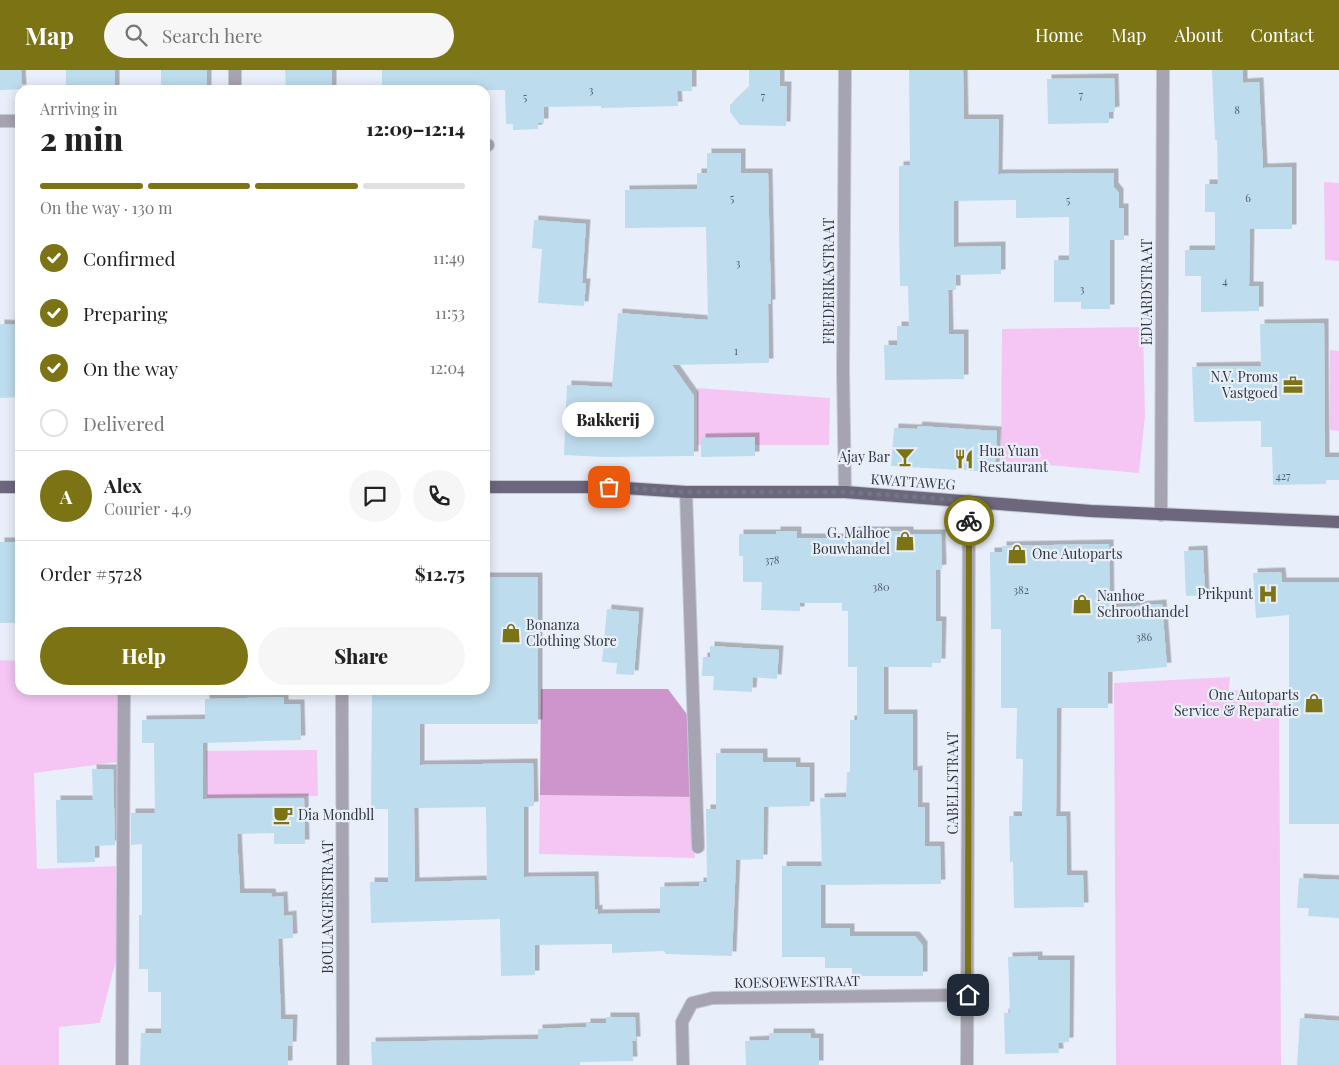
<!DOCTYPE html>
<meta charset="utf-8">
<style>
body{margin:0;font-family:"Playfair Display",serif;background:#f6f6f6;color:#222;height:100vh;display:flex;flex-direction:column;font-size:19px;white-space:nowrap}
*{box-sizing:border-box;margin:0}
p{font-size:16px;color:#767676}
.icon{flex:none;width:28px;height:28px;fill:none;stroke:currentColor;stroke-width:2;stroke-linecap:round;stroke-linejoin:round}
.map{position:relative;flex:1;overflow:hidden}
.side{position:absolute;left:15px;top:15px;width:475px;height:610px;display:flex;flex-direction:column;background:#fff;border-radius:15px;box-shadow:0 2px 12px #0003}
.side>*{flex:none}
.pin{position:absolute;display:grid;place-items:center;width:42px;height:42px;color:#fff;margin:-21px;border-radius:10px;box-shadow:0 2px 8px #0006}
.courier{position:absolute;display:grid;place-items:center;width:50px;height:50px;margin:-25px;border:4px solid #7c7315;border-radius:50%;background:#fff;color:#222;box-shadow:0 1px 6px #0007}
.bubble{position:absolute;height:35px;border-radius:18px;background:#fff;box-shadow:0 2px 12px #0003;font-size:16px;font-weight:800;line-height:35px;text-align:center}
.summary em{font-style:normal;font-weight:800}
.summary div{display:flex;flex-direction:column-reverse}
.summary{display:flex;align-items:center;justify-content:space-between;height:85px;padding:0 25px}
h1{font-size:32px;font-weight:800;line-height:38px}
.bar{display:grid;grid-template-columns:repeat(4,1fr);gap:8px 5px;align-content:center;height:60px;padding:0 25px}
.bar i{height:6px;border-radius:4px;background:#e0e0e0}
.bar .on{background:#7c7315}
.bar p{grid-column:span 4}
.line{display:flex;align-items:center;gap:12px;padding:0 25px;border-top:1px solid #e0e0e0}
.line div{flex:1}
.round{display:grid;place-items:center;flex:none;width:52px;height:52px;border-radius:26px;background:#f6f6f6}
ol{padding:0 25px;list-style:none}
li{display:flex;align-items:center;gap:15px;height:55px}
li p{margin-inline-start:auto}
li .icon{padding:5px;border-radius:50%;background:#7c7315;color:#fff;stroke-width:4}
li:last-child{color:#767676}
li i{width:28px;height:28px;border:2px solid #e0e0e0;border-radius:50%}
.cta{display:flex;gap:10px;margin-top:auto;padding:10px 25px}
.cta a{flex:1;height:58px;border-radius:30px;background:#7c7315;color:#fff;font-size:20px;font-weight:800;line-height:58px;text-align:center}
.cta a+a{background:#f6f6f6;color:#222}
header{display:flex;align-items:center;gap:30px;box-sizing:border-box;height:70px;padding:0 25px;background:#7c7315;color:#fff}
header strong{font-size:24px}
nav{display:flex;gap:28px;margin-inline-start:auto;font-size:18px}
.search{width:350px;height:45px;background:#f6f6f6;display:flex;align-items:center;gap:12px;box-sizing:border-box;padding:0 18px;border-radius:28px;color:#767676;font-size:19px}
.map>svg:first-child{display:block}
</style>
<header>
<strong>Map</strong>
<div class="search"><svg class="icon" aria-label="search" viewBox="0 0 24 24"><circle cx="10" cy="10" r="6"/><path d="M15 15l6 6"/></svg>Search here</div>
<nav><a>Home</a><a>Map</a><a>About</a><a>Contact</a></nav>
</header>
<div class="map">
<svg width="1339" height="995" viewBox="0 0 1339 995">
<defs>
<filter id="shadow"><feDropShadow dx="4.5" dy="-4.5" stdDeviation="0" flood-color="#0004"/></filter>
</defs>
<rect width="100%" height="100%" fill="#e9effa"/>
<path fill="#f5c6f4" d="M1324 112 1339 113V191L1325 190Z
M1143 257 1145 346 1139 403 1001 391 1002 259Z
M1330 280 1339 281V361L1330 360Z
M697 318 830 328 829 375H697Z
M0 590 20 591V620H118V692L34 703 37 799 117 796 116 890 100 953 59 957V995H0Z
M1230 607 1229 620 1279 622 1281 995H1116L1114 613Z
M317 680 318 726 207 728 206 681Z
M540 725 693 727 695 788 539 784Z"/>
<path fill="#ce95cc" d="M541 619H668L689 647 693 727 540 725Z"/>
<path fill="#bddced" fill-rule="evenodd" filter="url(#shadow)" d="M0 0H21L22 19 0 20Z
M66 0H115V20H66Z
M161 0H207V20H161Z
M285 0H332V20H286Z
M382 0H692V21H677L678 36 601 38V36L544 37V53H538V59L513 60V54H506L505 20H382Z
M749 0H780V16H787L786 56 740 55 730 42V35L749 17Z
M909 0H963L964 49H999L998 104 1114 103V117L1119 123V138H1124V170H1110V239H1081V232H1054V190H1069V147L1016 148V130L954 131V177L1001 176V204L956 205V220H948L949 264H964V309L885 310 884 275H897V256H909L908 216H900L899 155V96L910 95Z
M1212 0H1243V13L1259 12 1263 98 1292 97V159H1250L1249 216H1259V241L1201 242V206H1185V180H1215V142H1205V114H1218L1217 70H1215Z
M1114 8 1115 41 1109 42V53L1048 54 1047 9Z
M707 83H741V103H768L771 234H768L769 293 672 295 694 326V386L605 387 564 385 567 315 612 317 618 243 708 250 706 157 625 158V120L697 119V103H707Z
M534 150 586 154 582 213H586L584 236 538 233 542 179 532 178Z
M1324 253 1325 387H1339V410H1326V414L1273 415 1272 377H1261V351L1194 352 1192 297 1261 296 1260 254Z
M0 254 20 255V327L0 328Z
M918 356 997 361 995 402 891 396 894 358 917 359Z
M755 367V386L701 387V368Z
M776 461H797V468H846V461H909V464H941L942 499 936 500V551H942L941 593H932V597H884V644H913V701L918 700V737H925V776H940L941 814 821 815V858H850V866H915L923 876V906H852V898H825V887H782V796H822L820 728 846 727 847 702H850V650H857V597H848V541H842V533H800V541L761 540 762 512H743V486H739V464H776Z
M0 472H20V553H0Z
M1109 474 1110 538 1162 534 1167 597 1108 602V638H1057L1056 746H1066L1067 805H1083L1084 837 1014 838 1013 792H1010L1009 746H1022L1023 689H1016L1017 638H1001V559H991L990 482H1002V476Z
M1203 480 1205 525 1186 526 1184 481Z
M1281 502 1282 512H1339V754H1289V545L1256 548 1253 503Z
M485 507H538V654H420V695L533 693 534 736 524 737V807L594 806 595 840 598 839V844L660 843V817L699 816V812H707L706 739H716V683H763V692H796V697H810V736L764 737 763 789 736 790 732 886 666 884 664 881 612 883V874L535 875V905L501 906 500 849 371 853 370 812H388V739H371L372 620H485ZM486 737 487 810 415 812 414 738Z
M607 539 639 542 634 605 616 604 617 593 602 592Z
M710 576 779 580 777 609 753 607 752 622 713 620 714 606H702L703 587H710Z
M284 627V634H300L301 670 203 673V729L304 728 305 774H274V763L237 764 240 823H271L272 827 283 826 284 846 292 845 293 868 278 869 281 949H293L292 976H288V995H140L141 963H161V922H148V899H139V845H142V774L131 775V743H155L154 673H142V650L205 649V629Z
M92 699H113L115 775 95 776V792L57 793 56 730H93Z
M1299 808 1339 810V848L1308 846 1309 838H1297Z
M1038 886V890H1070L1069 972 1058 973 1059 983 1005 984 1004 943H1010L1008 887Z
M606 947H635L636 971H632L633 991 580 992V995H372L371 972 538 969V959L586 957V953H606Z
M1300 948 1339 951V995H1297Z
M769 963H810L811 968H819V995H746L745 971 769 970Z"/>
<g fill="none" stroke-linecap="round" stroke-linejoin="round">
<defs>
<path id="service" d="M235 0V20
M0 51H20
M485 75H488"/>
<path id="minor" d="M686 422 698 777
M845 422 843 301 845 0
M1161 445 1163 0
M342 620 343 995
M122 995 124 620
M683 995 682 952 692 933 713 928 968 925
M967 995 969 431"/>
<path id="primary" d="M0 417H20
M485 417H609L686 422H845L1091 441 1339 452"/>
</defs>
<use href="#service" stroke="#c4cad5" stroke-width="14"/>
<use href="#minor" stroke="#c4cad5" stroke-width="14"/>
<use href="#primary" stroke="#c4cad5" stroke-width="14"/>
<use href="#service" stroke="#a7a4b1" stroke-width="12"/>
<use href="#minor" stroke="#a7a4b1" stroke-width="12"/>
<use href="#primary" stroke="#6c677d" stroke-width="12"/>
</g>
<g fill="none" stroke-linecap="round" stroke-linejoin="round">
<path stroke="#717782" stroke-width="5" stroke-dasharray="0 9" d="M609 417 686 422H845L969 431V451"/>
<path stroke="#7c7315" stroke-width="6" d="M968 925 969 451"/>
</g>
<defs>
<symbol id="office-bare" viewBox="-9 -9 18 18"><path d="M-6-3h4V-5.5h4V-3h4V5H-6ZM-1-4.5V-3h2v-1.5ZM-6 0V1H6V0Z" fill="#7c7315" stroke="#e9effa" stroke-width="2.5" paint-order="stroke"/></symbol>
<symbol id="bar-bare" viewBox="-9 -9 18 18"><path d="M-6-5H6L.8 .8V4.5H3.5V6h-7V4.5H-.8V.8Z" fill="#7c7315" stroke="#e9effa" stroke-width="2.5" paint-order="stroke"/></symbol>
<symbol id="restaurant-bare" viewBox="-9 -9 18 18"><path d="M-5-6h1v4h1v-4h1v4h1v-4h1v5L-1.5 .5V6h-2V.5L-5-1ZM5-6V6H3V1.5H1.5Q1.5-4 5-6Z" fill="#7c7315" stroke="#e9effa" stroke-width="2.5" paint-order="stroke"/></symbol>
<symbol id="shop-bare" viewBox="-9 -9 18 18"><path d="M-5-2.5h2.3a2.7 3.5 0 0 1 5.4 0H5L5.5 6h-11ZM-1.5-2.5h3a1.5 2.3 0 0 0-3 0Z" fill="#7c7315" stroke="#e9effa" stroke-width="2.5" paint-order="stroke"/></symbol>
<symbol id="hospital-bare" viewBox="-9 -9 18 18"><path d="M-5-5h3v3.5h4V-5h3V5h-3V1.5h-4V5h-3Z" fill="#7c7315" stroke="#e9effa" stroke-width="2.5" paint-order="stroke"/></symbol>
<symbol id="cafe-bare" viewBox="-9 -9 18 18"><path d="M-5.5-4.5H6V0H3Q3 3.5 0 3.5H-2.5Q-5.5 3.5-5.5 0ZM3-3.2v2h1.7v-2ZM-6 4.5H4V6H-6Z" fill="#7c7315" stroke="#e9effa" stroke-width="2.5" paint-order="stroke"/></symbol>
</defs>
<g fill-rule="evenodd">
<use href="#office-bare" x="1279" y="301" width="28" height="28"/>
<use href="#bar-bare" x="891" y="373" width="28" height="28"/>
<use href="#restaurant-bare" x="950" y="375" width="28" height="28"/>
<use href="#shop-bare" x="891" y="457" width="28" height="28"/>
<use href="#shop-bare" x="1003" y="470" width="28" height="28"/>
<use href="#hospital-bare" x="1254" y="510" width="28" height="28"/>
<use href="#shop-bare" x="1068" y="520" width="28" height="28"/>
<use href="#shop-bare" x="497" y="549" width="28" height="28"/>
<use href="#shop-bare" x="1300" y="619" width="28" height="28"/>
<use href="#cafe-bare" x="269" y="731" width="28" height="28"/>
</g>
<g text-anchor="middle" stroke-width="4.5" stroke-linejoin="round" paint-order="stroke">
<g font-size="11" fill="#54606c">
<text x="591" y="24">3</text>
<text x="1081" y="29">7</text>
<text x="763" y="30">7</text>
<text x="525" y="31">5</text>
<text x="1237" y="44">8</text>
<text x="732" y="132">5</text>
<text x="1248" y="132">6</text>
<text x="1068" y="134">5</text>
<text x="738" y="197">3</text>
<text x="1225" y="215">4</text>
<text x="1082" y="223">3</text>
<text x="736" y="285">1</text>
<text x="1283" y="410">427</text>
<text x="772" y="494">378</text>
<text x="881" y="521">380</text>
<text x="1021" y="524">382</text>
<text x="1144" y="571">386</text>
</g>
<g font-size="14" fill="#313741" stroke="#e9effa">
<text transform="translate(829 211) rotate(-90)" y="5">FREDERIKASTRAAT</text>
<text transform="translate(1147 222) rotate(-90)" y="5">EDUARDSTRAAT</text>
<text transform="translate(913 412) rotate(4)" y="5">KWATTAWEG</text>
<text transform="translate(953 713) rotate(-90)" y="5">CABELLSTRAAT</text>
<text transform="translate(328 837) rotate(-90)" y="5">BOULANGERSTRAAT</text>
<text transform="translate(797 912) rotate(-1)" y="5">KOESOEWESTRAAT</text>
</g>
<g font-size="14" fill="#313741" stroke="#e9effa" text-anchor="end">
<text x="1278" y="312">N.V. Proms<tspan x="1278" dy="16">Vastgoed</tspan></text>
<text x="979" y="386" text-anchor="start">Hua Yuan<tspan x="979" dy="16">Restaurant</tspan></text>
<text x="890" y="392">Ajay Bar</text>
<text x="890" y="468">G. Malhoe<tspan x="890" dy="16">Bouwhandel</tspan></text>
<text x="1032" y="489" text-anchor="start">One Autoparts</text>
<text x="1253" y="529">Prikpunt</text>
<text x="1097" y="531" text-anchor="start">Nanhoe<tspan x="1097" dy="16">Schroothandel</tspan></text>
<text x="526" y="560" text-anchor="start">Bonanza<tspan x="526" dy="16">Clothing Store</tspan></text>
<text x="1299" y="630">One Autoparts<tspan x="1299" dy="16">Service &amp; Reparatie</tspan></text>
<text x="298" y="750" text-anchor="start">Dia Mondbll</text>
</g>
</g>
</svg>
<div class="pin" style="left:609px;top:417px;background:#ea580c"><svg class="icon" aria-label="bag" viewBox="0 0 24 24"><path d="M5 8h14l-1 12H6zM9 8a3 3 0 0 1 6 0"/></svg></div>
<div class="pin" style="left:968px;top:925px;background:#1f2937"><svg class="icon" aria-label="home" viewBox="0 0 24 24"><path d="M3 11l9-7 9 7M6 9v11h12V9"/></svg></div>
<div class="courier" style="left:969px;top:451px"><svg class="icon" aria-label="bike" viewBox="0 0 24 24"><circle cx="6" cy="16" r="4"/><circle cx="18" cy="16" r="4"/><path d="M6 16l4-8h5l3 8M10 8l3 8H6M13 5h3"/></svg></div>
<div class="bubble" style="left:562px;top:332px;width:92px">Bakkerij</div>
<section class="side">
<div class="summary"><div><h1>2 min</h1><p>Arriving in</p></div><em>12:09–12:14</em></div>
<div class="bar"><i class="on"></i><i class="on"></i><i class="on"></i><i></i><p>On the way · 130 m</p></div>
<ol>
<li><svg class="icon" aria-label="check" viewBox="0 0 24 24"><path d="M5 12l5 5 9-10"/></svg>Confirmed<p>11:49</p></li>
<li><svg class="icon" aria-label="check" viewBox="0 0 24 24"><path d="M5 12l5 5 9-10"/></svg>Preparing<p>11:53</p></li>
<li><svg class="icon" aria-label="check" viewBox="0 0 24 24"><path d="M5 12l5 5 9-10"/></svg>On the way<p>12:04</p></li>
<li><i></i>Delivered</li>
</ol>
<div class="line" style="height:90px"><b class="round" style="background:#7c7315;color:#fff">A</b><div><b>Alex</b><p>Courier · 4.9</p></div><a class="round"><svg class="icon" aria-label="chat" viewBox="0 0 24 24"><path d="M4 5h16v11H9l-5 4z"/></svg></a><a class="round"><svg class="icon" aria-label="phone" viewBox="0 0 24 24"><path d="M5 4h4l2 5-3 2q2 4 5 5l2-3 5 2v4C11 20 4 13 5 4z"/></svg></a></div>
<div class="line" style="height:65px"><div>Order #5728</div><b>$12.75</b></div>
<div class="cta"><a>Help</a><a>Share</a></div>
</section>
</div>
